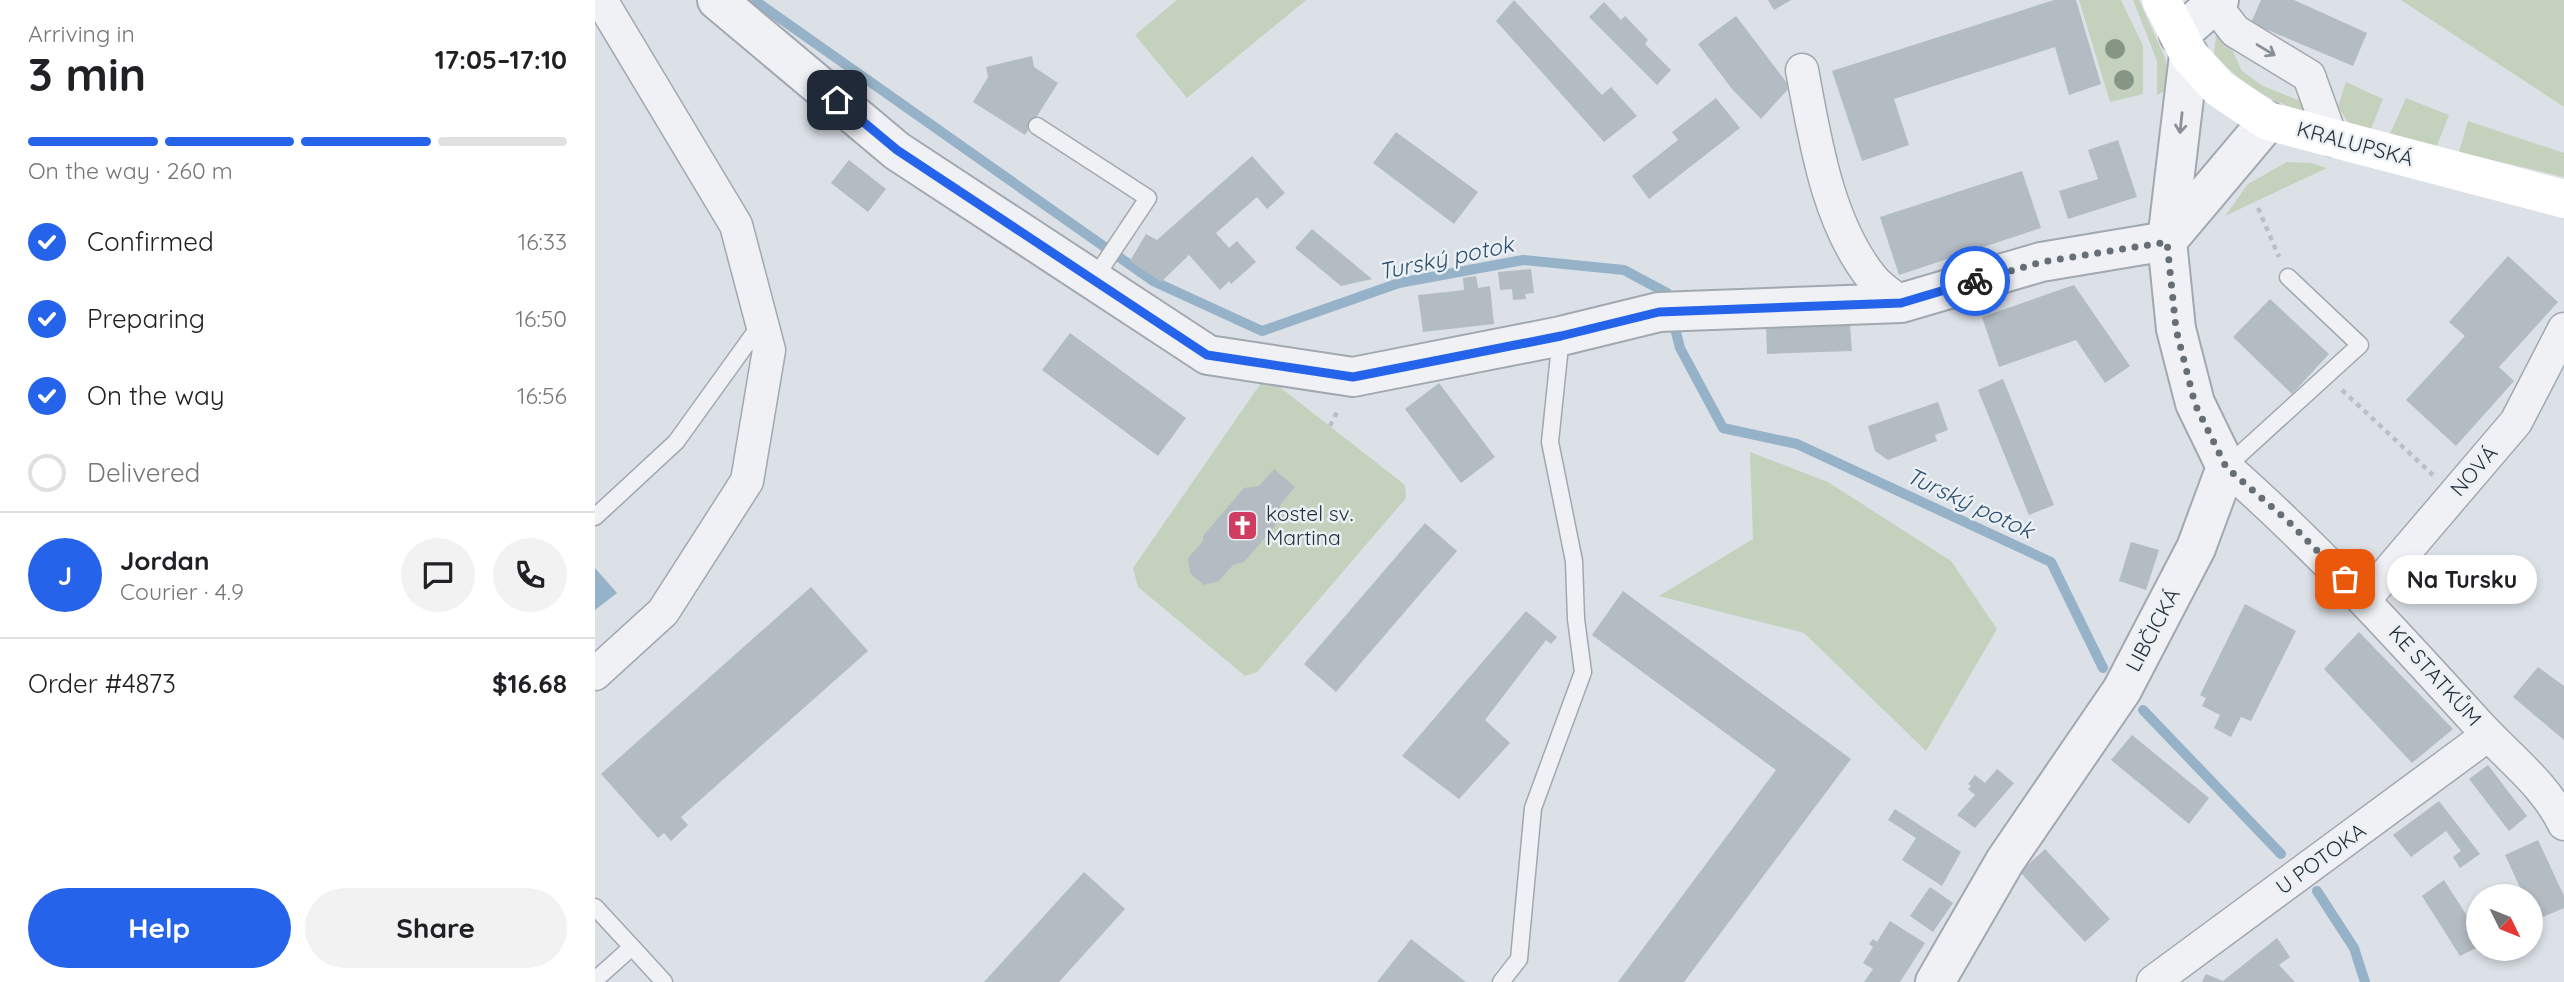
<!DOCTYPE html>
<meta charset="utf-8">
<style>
body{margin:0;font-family:Quicksand,sans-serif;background:#f2f2f2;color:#202124;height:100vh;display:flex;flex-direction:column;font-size:26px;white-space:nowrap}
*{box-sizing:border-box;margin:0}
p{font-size:23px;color:#757577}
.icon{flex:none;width:38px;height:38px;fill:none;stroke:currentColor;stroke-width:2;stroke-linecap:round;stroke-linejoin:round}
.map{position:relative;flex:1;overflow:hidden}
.side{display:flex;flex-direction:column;background:#fff;width:595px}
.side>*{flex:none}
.needle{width:46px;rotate:133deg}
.controls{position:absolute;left:1871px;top:884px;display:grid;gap:14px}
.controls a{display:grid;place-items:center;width:77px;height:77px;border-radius:50%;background:#fff;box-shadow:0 4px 10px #0003;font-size:35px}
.pin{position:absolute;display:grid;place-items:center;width:60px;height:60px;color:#fff;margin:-30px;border-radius:14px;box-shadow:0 4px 10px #0006}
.courier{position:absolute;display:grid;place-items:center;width:70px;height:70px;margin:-35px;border:5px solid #2563eb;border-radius:50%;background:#fff;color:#222;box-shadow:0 2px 9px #0007}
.bubble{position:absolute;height:49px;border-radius:24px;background:#fff;box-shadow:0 4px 10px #0003;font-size:23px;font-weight:700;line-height:49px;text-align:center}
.overview em{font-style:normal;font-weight:700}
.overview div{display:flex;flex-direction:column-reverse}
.overview{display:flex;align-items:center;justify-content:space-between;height:119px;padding:0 28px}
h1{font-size:46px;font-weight:700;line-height:52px}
.bar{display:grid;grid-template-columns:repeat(4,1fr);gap:10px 7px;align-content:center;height:84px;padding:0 28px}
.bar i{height:9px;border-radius:5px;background:#e0e0e0}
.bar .current{background:#2563eb}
.bar p{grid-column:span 4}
.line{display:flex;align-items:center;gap:18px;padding:0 28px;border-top:2px solid #e0e0e0}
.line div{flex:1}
.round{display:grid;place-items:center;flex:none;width:74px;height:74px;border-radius:37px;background:#f2f2f2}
ol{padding:0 28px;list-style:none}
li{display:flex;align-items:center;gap:21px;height:77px}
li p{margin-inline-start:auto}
li .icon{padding:7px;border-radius:50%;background:#2563eb;color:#fff;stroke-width:4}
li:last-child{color:#757577}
li i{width:38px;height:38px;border:4px solid #e0e0e0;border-radius:50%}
.cta{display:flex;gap:14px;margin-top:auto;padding:14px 28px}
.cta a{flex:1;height:80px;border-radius:42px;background:#2563eb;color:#fff;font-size:28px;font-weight:700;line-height:80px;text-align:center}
.cta a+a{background:#f2f2f2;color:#202124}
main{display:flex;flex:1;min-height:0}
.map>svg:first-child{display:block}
</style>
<main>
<section class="side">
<div class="overview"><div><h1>3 min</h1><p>Arriving in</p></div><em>17:05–17:10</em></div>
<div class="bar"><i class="current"></i><i class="current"></i><i class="current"></i><i></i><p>On the way · 260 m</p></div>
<ol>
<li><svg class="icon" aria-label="check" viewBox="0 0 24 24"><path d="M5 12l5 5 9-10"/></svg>Confirmed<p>16:33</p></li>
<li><svg class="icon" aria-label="check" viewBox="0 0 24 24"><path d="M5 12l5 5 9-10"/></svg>Preparing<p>16:50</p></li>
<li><svg class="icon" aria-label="check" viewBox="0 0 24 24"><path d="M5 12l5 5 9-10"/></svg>On the way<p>16:56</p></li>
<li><i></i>Delivered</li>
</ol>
<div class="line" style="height:126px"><b class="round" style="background:#2563eb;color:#fff">J</b><div><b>Jordan</b><p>Courier · 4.9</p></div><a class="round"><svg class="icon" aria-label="chat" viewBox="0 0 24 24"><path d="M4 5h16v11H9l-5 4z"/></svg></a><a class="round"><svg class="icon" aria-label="phone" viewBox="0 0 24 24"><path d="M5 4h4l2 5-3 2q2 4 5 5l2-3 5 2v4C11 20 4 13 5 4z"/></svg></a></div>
<div class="line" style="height:91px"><div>Order #4873</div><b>$16.68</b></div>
<div class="cta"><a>Help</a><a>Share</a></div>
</section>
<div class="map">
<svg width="1969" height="982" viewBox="0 0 1969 982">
<rect width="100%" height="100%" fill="#dce1e7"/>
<path fill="#c4d1bd" d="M582 0H711L592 98 540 35Z
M1484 0H1526L1548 46V94L1515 102Z
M1538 0H1544L1570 58 1576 88 1562 95V61Z
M1806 0H1969V107Z
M1621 34 1632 39 1647 71 1668 86 1713 104 1715 114C1671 99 1652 89 1619 54Z
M1751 82 1788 99 1776 129 1754 124 1743 106Z
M1811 98 1854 115 1841 148 1794 136Z
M1873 121 1969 153V177L1864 152Z
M1692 162 1717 163 1732 168 1630 216 1653 184Z
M677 381 810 485 811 498 662 672 650 676 543 587 538 568 666 383Z
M1155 452 1233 482 1356 561 1402 629 1331 751 1209 633 1064 596 1158 539Z"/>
<path fill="#96b2c8" d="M0 568 22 593 0 610Z"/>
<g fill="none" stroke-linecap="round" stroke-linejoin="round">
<path stroke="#96b2c8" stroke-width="10" d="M159 0 558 281 667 331 804 283 928 260 1029 270 1072 293 1074 302
M1078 320 1085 348 1128 428 1202 444 1456 562 1508 668
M1548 710 1686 854
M1722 891 1759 948 1770 982"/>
</g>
<path fill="#b3bbc3" d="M919 0 1007 95 1016 87 1042 116 1009 142 901 21Z
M1173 0H1196L1179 10Z
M1459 0H1481L1506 84 1474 95 1460 47 1299 99 1314 145 1267 161 1237 71Z
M1666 0H1699L1772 33 1758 66 1656 23Z
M1009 2 1026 20 1030 16 1053 40 1050 44 1076 70 1062 85 994 17Z
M1141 16 1195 87 1166 119 1137 89 1103 44Z
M437 56 439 67 463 83 430 135 378 102 393 77 391 67Z
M1121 98 1145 128 1054 199 1037 176 1083 140 1077 132Z
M801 132 883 192 859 224 778 163Z
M1523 140 1542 197 1473 219 1464 191 1503 179 1493 150Z
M657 156 690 193 672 209 662 197 621 233 634 248 642 241 661 262 636 284 634 281 625 290 594 255 566 282 535 261 551 234 562 240Z
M254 160 291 189 273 212 236 183Z
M1427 171 1446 228 1304 275 1285 217Z
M717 229 777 279 746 286 700 248Z
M1913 256 1963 302 1904 367 1919 381 1861 446 1811 400 1870 336 1854 322Z
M936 269 939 293 930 294 931 299 918 300 917 289 905 290 903 272Z
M881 276 883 288 895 286 899 324 828 332 823 295 869 290 868 278Z
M1479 285 1535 366 1510 383 1481 340 1404 367 1387 317Z
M1675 299 1734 354 1697 394 1638 337Z
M1255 324 1257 351 1172 354 1171 327Z
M475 333 591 418 563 456 447 370Z
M1408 379 1459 505 1434 515 1383 390Z
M844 383 900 457 866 483 810 409Z
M1343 402 1353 430 1340 435 1342 441 1293 460 1280 451 1273 426Z
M679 469 700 487 685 505 688 517 649 562 638 565 624 581 609 585 595 573 593 558 608 541V536L649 488 664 486Z
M830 523 862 551 741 692 709 664Z
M1536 542 1564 550 1551 590 1524 581Z
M216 587 273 651 86 817 93 825 76 841 69 833 63 838 6 774Z
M1028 591 1256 759 1089 982H1023L1181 770 997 635Z
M1650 604 1701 631 1656 721 1646 717 1636 737 1619 728 1625 715 1607 706 1611 698 1605 695Z
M931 611 962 637 956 644 951 640 890 720 915 743 864 799 807 756Z
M1764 632 1858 729 1817 763 1729 669Z
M1943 667 1969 686V740L1918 697Z
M1537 735 1614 798 1594 824 1516 760Z
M1893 765 1932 816 1914 831 1874 779Z
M1402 769 1419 783 1380 828 1362 815 1380 795 1373 789 1376 786 1373 784 1380 775 1390 783Z
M1844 801 1885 854 1865 868 1858 857 1866 851 1851 831 1816 857 1798 835Z
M1300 809 1366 852 1347 886 1307 860 1321 838 1293 820Z
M1943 840 1969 896V908L1941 920 1936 909V896H1929L1910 855Z
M1450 849 1515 919 1490 942 1425 872Z
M489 872 530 909 464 982H389Z
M1849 880 1883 933V947L1865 956 1827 896Z
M1335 887 1358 903 1338 932 1315 916Z
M1295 921 1330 943 1305 982H1269L1278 969 1268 963 1278 947 1274 944 1278 939 1282 942Z
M1682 938 1695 957 1684 965 1700 982H1607L1611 974 1628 981Z
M816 939 871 982H782Z"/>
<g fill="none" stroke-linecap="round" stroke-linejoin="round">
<defs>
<path id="service" d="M442 126 553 198 499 279
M1631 467 1765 345 1693 277
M0 517 81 442 166 324
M0 907 37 947 0 980
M37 947 69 982
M906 982 924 959 938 808 988 672 981 619 979 561 955 442 966 336"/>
<path id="minor" d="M1620 5 1640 31 1714 76 1737 140
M1207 70C1220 139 1232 222 1277 278 1285 288 1297 295 1306 303
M1631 467C1722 547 1802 635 1883 724 1913 757 1950 784 1969 824
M1770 599 1921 422 1969 329
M0 674 68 612 152 481 174 350 141 225 6 0
M1558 982 1893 735"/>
<path id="tertiary" d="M122 0 302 151 613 355 758 377 966 336 1064 312 1306 303 1446 262 1572 241
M1584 35 1624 0
M1572 241 1673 121
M1340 982 1410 861 1527 690 1601 548 1631 467 1600 403 1581 329 1572 241 1594 55"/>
</defs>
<use href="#service" stroke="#a2a8b1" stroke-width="19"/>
<use href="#minor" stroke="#a2a8b1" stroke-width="35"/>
<use href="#tertiary" stroke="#a2a8b1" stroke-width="42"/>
<path stroke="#bbbfc5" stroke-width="4.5" stroke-dasharray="5 5" stroke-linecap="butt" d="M1663 208 1684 257
M1747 390 1838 475
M735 426 743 410"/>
<use href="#service" stroke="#eff1f5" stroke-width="16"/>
<use href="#minor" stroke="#eff1f5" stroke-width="32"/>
<use href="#tertiary" stroke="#eff1f5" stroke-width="38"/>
<path stroke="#fff" stroke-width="38" d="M1566 0 1594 55 1624 88 1673 121 1969 199"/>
</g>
<g fill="#859684">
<circle cx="1520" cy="49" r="10"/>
<circle cx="1529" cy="80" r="10"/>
</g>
<defs><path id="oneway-shaft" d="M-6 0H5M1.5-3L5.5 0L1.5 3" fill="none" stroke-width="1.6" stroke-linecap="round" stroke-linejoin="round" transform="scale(1.75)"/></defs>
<g stroke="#8a9099">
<use href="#oneway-shaft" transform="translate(1671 50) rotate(31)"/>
<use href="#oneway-shaft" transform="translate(1586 123) rotate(96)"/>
</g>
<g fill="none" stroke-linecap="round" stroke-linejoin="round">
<path stroke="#666e78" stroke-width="7" stroke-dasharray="0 12.6" d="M1380 281 1447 262 1572 242 1581 329 1600 404 1631 467 1693 521 1750 579"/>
<path stroke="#2563eb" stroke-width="9" d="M242 100 302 150 612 355 758 377 966 336 1064 312 1306 303 1380 281"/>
</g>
<defs>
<symbol id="church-square" viewBox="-11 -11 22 22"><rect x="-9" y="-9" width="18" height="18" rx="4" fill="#cf3e60" stroke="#ebf0f4"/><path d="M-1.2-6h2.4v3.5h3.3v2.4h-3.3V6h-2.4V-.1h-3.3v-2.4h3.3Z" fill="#fff"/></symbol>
</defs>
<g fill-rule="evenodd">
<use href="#church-square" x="630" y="508" width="35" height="35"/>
</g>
<g text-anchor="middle" stroke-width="5" stroke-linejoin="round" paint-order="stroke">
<g font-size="21" fill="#26303d" stroke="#ebf0f4">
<text transform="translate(1760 144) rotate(15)" y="7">KRALUPSKÁ</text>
<text transform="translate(1879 471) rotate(-49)" y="7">NOVÁ</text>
<text transform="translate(1558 630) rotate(-62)" y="7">LIBČICKÁ</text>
<text transform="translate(1840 676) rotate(48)" y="7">KE STATKŮM</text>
<text transform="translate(1726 859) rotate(-36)" y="7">U POTOKA</text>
</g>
<g font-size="21" fill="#26303d" stroke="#ebf0f4" text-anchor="start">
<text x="671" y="521">kostel sv.<tspan x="671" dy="24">Martina</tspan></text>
</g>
<g font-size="23" font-style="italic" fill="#305271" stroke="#ebf0f4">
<text transform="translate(851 258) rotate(-12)" y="8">Turský potok</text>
<text transform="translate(1375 503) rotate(25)" y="8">Turský potok</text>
</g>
</g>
</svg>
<div class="controls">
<a><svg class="needle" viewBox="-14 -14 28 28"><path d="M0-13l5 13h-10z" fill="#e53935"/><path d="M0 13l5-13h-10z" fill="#757577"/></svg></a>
</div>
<div class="pin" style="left:1750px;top:579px;background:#ea580c"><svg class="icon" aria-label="bag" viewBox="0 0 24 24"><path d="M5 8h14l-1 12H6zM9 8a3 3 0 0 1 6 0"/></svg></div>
<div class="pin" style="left:242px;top:100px;background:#1f2937"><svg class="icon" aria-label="home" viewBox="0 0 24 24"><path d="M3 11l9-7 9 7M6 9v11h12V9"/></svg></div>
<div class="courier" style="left:1380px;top:281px"><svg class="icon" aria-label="bike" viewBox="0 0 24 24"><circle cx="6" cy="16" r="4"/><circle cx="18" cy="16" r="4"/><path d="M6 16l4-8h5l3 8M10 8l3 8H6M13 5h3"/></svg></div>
<div class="bubble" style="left:1792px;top:555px;width:150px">Na Tursku</div>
</div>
</main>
